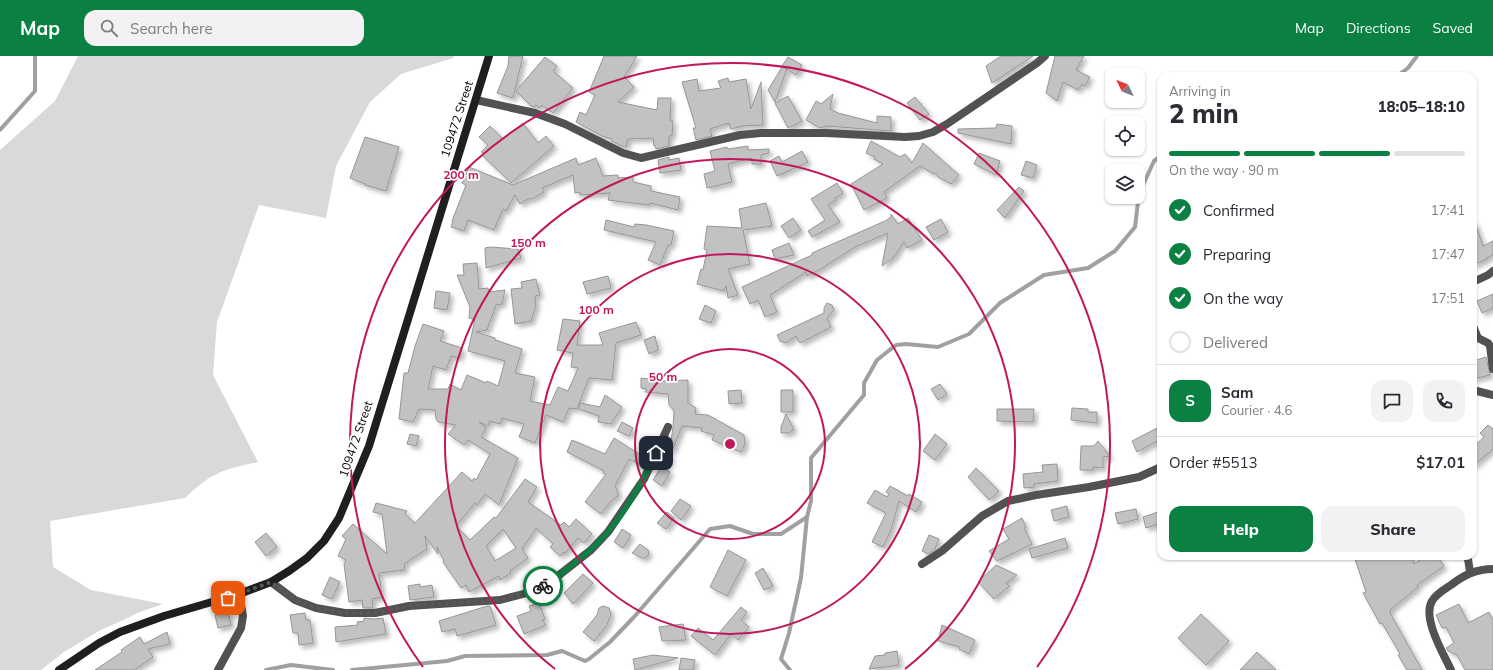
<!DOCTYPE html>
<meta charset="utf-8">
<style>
body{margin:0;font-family:Mulish,sans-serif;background:#f2f2f3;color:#2b2b33;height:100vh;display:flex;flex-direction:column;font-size:15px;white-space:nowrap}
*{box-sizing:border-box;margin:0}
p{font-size:13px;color:#7c7c81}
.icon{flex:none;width:22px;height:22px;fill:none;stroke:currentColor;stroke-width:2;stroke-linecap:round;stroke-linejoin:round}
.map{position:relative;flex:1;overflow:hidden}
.details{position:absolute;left:1157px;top:16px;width:320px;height:488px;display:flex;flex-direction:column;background:#fff;border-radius:12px;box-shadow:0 1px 3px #0004}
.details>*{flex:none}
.needle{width:26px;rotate:313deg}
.buttons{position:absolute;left:1105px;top:12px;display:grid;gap:8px}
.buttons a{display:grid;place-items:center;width:40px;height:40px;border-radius:8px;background:#fff;box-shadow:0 1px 3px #0004;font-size:20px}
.pin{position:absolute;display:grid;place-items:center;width:34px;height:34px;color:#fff;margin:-17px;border-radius:8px;box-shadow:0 2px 6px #0006}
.courier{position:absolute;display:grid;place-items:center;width:40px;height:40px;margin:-20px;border:3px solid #0b8043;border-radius:50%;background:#fff;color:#222;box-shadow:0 1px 5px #0007}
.head em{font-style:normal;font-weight:800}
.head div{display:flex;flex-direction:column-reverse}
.head{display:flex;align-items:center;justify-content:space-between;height:68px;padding:0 12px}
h1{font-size:26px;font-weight:800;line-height:30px}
.bar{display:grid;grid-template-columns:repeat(4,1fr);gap:6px 4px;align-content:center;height:48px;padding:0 12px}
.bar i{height:5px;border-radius:3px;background:#e1e1e2}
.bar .selected{background:#0b8043}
.bar p{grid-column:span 4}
.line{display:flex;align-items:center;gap:10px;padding:0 12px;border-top:1px solid #e1e1e2}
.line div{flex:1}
.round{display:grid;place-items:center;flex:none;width:42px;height:42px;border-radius:12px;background:#f2f2f3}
ol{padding:0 12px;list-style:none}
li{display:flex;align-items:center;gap:12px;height:44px}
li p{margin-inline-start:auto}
li .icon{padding:4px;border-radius:50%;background:#0b8043;color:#fff;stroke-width:4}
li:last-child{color:#7c7c81}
li i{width:22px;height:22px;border:2px solid #e1e1e2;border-radius:50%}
.button{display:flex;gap:8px;margin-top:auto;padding:8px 12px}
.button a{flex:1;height:46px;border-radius:12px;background:#0b8043;color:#fff;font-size:16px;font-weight:800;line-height:46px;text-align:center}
.button a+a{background:#f2f2f3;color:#2b2b33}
header{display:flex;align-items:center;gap:24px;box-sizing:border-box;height:56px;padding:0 20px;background:#0b8043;color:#fff}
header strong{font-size:19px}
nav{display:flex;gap:22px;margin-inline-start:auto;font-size:14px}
.search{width:280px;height:36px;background:#f2f2f3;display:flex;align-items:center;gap:10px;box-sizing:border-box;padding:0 14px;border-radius:12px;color:#7c7c81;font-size:15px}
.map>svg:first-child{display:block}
</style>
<header>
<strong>Map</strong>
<div class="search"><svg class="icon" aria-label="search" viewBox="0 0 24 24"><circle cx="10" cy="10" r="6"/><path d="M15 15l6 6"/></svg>Search here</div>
<nav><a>Map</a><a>Directions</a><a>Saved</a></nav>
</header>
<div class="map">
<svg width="1493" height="614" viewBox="0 0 1493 614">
<defs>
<filter id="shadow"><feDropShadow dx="3.5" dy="3.5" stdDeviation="2" flood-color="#0004"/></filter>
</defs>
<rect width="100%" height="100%" fill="#fff"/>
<path fill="#d9d9d9" d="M78 0H455L453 2 401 18 370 46 336 110 326 162 259 149 217 266 213 319 258 406C223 413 211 417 185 442L50 465 53 511 91 534 163 548 140 556 97 576 64 596 41 614H0V94L55 45Z"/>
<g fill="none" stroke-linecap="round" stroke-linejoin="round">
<path stroke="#a0a0a0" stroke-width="4" d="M1397 20 1408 12 1417 0
M0 74 35 35V0
M266 614 291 609 333 614
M352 614 447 605 465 600 547 599 562 595 585 605 589 603 610 586 634 561 710 473 730 470 753 478H781L807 461 811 445V402L864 339V327L877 304 896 289 906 288 938 291 969 278 1000 247 1044 219 1088 212 1115 195 1135 171 1139 138 1154 105 1161 100
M790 614 781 603 789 577 801 522 807 461"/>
</g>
<path fill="#c2c2c2" stroke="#969696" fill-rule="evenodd" filter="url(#shadow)" d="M509 0H523L513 42 497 37 508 10Z
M604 0H637L624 21 634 31 618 46 657 54 658 42H671L670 65H673L672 80H669V90L656 93 655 89 654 90 653 82 628 83 626 91H624L611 85 612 83 602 80 576 66 580 56 586 59 595 39 589 36Z
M1001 0H1033L992 27 986 10Z
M1055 0H1084L1076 14 1090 21 1085 30 1082 28 1078 34 1063 26 1057 45 1046 37Z
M545 1 557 10 553 15 573 32 553 57 542 49 539 52 536 49 534 51 531 50 516 35Z
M788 1 802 9 796 19 782 10Z
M782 11 787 13 775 46 768 34Z
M728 22 729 26 746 23 751 53 761 26 763 69 742 70 731 73 729 67 710 73 712 80 696 84 693 72H696L682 26 697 23 699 35 721 32 718 25Z
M833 38 830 53 838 57 877 67V60L891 61V75L827 70 820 72 806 64 816 45 821 48Z
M788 40 802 65 788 72 775 47Z
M915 41 929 58 920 64 907 47Z
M523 67 538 87 546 80 554 90 511 127 482 99 484 98 481 96 488 89 479 81 490 70 503 83Z
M997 68 1012 70 1011 88 958 77V73L996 72Z
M365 81 399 91 386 135 365 129V128L350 122Z
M871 85 900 101 905 98 912 107 923 87 959 119 951 128 938 121 936 117 934 118 920 110 884 136 887 142 864 154 851 128 883 108 874 103 875 101 866 97Z
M748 90V94L769 93V97L761 99V108H752V102L728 108 732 126 707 132 704 118 715 115 710 95 727 91 728 93Z
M802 95 808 106 777 120 770 105 779 100 782 106Z
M979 97 1000 105 996 119 974 108Z
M669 101V104L679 102 681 114 660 117 658 104Z
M576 102 578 109 596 102 603 120 618 119V122L633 121V126L651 130V135L680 141 678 154 650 147 649 149 608 144 610 137 580 139V136L575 137 573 119 542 132 544 136 532 143H528L520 148 515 139 506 155 503 153 494 174 468 164 464 175 451 171 453 165H452L466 129 462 127 469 111 513 129Z
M1026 105 1037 109 1033 122 1021 119Z
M837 127 843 137 835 142 836 144 828 149 840 166 812 181 808 175 825 164 811 143Z
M1019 131 1024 135 1005 162 997 154Z
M766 147 772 170 743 174 750 208 728 213 738 239 728 242 726 230 724 235 697 228 701 213 703 214 707 194 704 193 707 170 742 172 739 153Z
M891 158 898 168 908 162 922 184 907 192 904 186 893 202 882 210 888 177 855 191 819 214 807 220 806 216 770 239 777 256 765 261 758 244 750 248 742 231 812 199V197L885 165 891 161Z
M793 162 801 174 789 182 781 170Z
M941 163 948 176 934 184 926 171Z
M606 164 634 171 635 168 646 169 674 175 671 189H668L660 209 648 204 656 186 604 174Z
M1473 166H1475L1483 190 1493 185V199L1486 202 1487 203 1473 209Z
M789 187 794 199 775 203 772 194Z
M490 191 518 193 521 202 486 212 485 192Z
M477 207 479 233 488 232 489 236 505 234 502 248 496 249 487 274 476 276 495 282V284L522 293 515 317 535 321 530 345 550 349 558 331 568 335 578 312 571 311 573 297 557 294 563 263 580 265 577 289H603L599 277 636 266 641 279 616 287 612 324 589 322 577 353 569 352 563 366 546 359 535 387 519 381 524 368 502 362 500 368 490 365 488 370 479 366 486 372 481 381 518 402 499 449 485 438 477 449 475 447 456 470 470 484 494 461 496 462 525 423 537 431 528 446 561 469 564 466 569 471 576 463 592 478 584 487 578 482 565 497 564 496 560 500 550 491 553 488 536 472 522 493 528 502 510 515 511 517 500 524 499 520 469 536 466 529 461 532 443 506 444 505 437 491 438 498 425 480 427 493 405 507 404 514 379 517 382 541 372 543 373 552H363L362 544 349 546 344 508 346 504 338 500 346 483 342 480 353 468 387 498 382 458 373 456 376 447 407 455 405 458 415 467 462 416 472 425 474 422 476 424 490 398 468 384 464 389 448 378 456 369 438 366 436 363 435 354 419 353 413 366 399 363 404 317H408L415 290 423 268 444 275 440 285 462 292 459 302 451 300 446 314 433 310 428 333H448L450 328 461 334 467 319 486 327 487 325 498 330 505 305 468 295 475 263 469 262 470 251 457 219H464L463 208ZM503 473 516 492 495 505 486 490Z
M608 220 611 232 587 238 583 226Z
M536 223 540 239 535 240 536 249 531 265 515 268 511 233 522 232 521 226Z
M436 235 450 237 447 254 434 252Z
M1493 238V252L1482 257 1477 245Z
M827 247 832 249 834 253 833 255 827 262 831 271 800 287 796 280 786 287 780 285 777 279 824 257V252Z
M705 249 716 255 711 267 699 263Z
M655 280 658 294 649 298 644 284Z
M1486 301 1490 319 1473 323V305Z
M641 322 665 325 688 324V347L696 352 695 358 708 359 744 379 745 388 741 396 712 384 714 379 701 375 702 372 682 370 673 393 670 392 673 371 674 355 669 349 668 338 646 336V333L641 332Z
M940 328 947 338 938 344 931 333Z
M741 334 742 347 729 348 728 335Z
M781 334H793V356H781Z
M605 339 622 351 611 368 598 366 599 360 579 353 580 347 600 351Z
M1072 352 1088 353V356H1097V367L1071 364Z
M997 353H1034L1033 366 997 365Z
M786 358 794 373 789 377H781V371Z
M622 366 633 372 629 380 617 375Z
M1488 369 1493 373V393L1473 410V391L1484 381 1480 377Z
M1161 370V383L1137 396 1132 385Z
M410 378 419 380 416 390 407 388Z
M935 378 947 388 935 404 923 395Z
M614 382 647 403 644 410 629 403 615 430 618 436V440L611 445 601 458 585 446 606 418 603 417 604 415 567 396 572 384 605 398Z
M1098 385 1110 400 1103 401V412L1093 411V414H1080L1081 390H1094Z
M1057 408 1058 425 1034 428V431L1024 432 1023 418 1043 416 1042 409Z
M661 411 670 416 662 430 653 424Z
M976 412 999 435 989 444 968 421Z
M890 430 908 440 909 438 922 446 916 456 899 445 891 474 883 491 872 486 886 457 867 447 875 434 887 441 889 438 886 436Z
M680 443 691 450 681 464 671 455Z
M1067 450 1069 461 1054 465 1051 454Z
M1136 453 1138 463 1118 468 1115 457Z
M1161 455V467L1146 472 1143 461Z
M667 456 674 462 666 473 657 467Z
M1022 462 1026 471 1024 472 1032 488 997 505 989 495 1009 483 1003 473Z
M622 473 631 479 623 492 614 486Z
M266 477 277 491 266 500 255 486Z
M929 479 939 483 935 493 928 498 922 495Z
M1065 482 1068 492 1032 502 1029 493Z
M640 488 648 494 649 498 645 502H642L632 497Z
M728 494 746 504 727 540 710 531Z
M1354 500H1412L1414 508 1425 500H1437L1444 510 1417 529 1418 531 1390 554 1391 556 1390 557 1422 614H1407L1398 599 1400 598 1382 567 1380 568 1363 537 1366 536Z
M996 509 1017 519 1006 527 1009 530 994 543 978 526Z
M763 512 773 530 764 534 755 517Z
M583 518 593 527 573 548 564 537Z
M330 521 340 526 332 543 322 539Z
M420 528V531L432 529 434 541 410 544 408 530Z
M539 547 545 563 542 564 546 569 524 578 517 560 531 555 529 550Z
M1459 548 1468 567 1489 556 1493 564V614H1465L1457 599 1448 595 1446 592 1454 587 1446 571 1442 572 1436 559Z
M487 550H490L496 569 457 580 455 573 442 576 439 565Z
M603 550 609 552 611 558 607 569 594 585 583 576 597 559 599 552Z
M741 551 747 556 741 564 749 571 738 584 731 578 715 599 691 580 698 572 713 584Z
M228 556 231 569 218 572 215 559Z
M305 557 306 564H310L313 587 299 589 298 577H293L290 559Z
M1201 558 1229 585 1206 609 1178 582Z
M364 562 374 563 383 562 386 578 336 586 335 571 358 569 357 566 364 565Z
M683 568 686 584 662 585 659 571Z
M942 569 975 584 969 598 959 593 960 591 938 585Z
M167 576 170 588 148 593 153 601 134 614H95L122 596 121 594 140 581 144 588Z
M897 595 899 609 869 613 875 600 885 599V597Z
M1257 596 1276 614H1240Z
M653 599 678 602 635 614 633 603Z
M681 602 695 604 693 614H679Z"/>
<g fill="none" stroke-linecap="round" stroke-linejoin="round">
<path stroke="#525252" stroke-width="8" d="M476 44 535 57 565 68 623 97 641 102 740 79 761 77H826L905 81 919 80 933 76 947 68 1037 7 1045 0
M1473 226 1488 219 1493 215
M1473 270 1478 282 1488 287 1490 290 1493 313
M1473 334 1493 339
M1465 500 1468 503 1470 516
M922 508 942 495 982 460 1008 445 1036 439 1089 431 1139 421 1161 411
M271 526 295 544 316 552 345 557H375L409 550 500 544 527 537 549 527 591 494 608 476 644 423 668 371
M218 614 241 572 243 560 239 538
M1451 614C1443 597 1422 562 1432 545 1436 538 1445 533 1451 529 1464 519 1476 513 1493 513"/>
<path stroke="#1f1f1f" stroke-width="8" d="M59 614 99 587 120 576 164 560 239 538 271 526 289 515 307 502 324 485 339 462 369 390 489 0"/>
</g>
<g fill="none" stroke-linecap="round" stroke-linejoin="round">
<path stroke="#595959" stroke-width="4" stroke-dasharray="0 7.2" d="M228 542 271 526 295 544 316 552 345 557H375L410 550 500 544 527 537 543 530"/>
<path stroke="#0b8043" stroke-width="5" d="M543 530 549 527C569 511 591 496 608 476 628 453 643 425 656 397"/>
</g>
<g fill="none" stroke="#c2185b" stroke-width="2">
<circle cx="730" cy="388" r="95"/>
<circle cx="730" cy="388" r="190"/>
<path d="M555 613A285 285 0 1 1 905 613"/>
<path d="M423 611A380 380 0 1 1 1037 611"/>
</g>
<g text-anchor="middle" stroke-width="3.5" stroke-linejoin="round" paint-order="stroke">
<g font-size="12" fill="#000" stroke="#fff">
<text transform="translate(457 63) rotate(-72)" y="4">109472 Street</text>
<text transform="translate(356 383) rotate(-71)" y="4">109472 Street</text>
</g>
</g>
<circle cx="730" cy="388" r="6" fill="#c2185b" stroke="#fff" stroke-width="2"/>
<g font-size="12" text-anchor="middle" font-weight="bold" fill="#c2185b" stroke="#fff" stroke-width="3.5" stroke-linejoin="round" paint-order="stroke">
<text x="461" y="123">200 m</text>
<text x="528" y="191">150 m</text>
<text x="596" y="258">100 m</text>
<text x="663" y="325">50 m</text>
</g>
</svg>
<div class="buttons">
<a><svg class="needle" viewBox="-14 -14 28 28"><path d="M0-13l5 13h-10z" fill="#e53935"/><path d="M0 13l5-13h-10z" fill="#7c7c81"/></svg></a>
<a><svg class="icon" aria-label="locate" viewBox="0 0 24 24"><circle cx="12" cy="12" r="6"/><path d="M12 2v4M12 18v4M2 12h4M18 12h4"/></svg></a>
<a><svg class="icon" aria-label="layers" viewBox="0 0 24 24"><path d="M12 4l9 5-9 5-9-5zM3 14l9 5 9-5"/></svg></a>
</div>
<div class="pin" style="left:228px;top:542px;background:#ea580c"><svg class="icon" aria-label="bag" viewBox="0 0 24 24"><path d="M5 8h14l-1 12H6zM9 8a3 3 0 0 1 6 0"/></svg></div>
<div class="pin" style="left:656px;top:397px;background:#1f2937"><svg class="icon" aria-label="home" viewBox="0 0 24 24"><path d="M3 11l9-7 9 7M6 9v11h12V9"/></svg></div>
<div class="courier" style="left:543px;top:530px"><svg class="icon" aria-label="bike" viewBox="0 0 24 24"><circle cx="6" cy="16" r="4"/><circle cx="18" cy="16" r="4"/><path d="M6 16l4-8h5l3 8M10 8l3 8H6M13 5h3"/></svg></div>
<section class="details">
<div class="head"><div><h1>2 min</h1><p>Arriving in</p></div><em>18:05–18:10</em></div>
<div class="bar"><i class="selected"></i><i class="selected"></i><i class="selected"></i><i></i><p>On the way · 90 m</p></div>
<ol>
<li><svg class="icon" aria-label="check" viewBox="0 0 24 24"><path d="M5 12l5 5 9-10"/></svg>Confirmed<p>17:41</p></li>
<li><svg class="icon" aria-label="check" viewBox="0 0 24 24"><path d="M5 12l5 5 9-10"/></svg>Preparing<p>17:47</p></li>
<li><svg class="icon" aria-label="check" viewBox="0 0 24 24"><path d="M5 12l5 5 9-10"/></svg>On the way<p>17:51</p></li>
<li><i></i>Delivered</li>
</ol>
<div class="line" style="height:72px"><b class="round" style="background:#0b8043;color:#fff">S</b><div><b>Sam</b><p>Courier · 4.6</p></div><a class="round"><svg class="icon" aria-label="chat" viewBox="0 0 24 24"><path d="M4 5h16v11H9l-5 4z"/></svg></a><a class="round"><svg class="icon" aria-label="phone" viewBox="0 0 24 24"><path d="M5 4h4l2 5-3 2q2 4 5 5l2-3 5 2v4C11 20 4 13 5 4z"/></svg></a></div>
<div class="line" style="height:52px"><div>Order #5513</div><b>$17.01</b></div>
<div class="button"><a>Help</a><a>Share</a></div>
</section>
</div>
